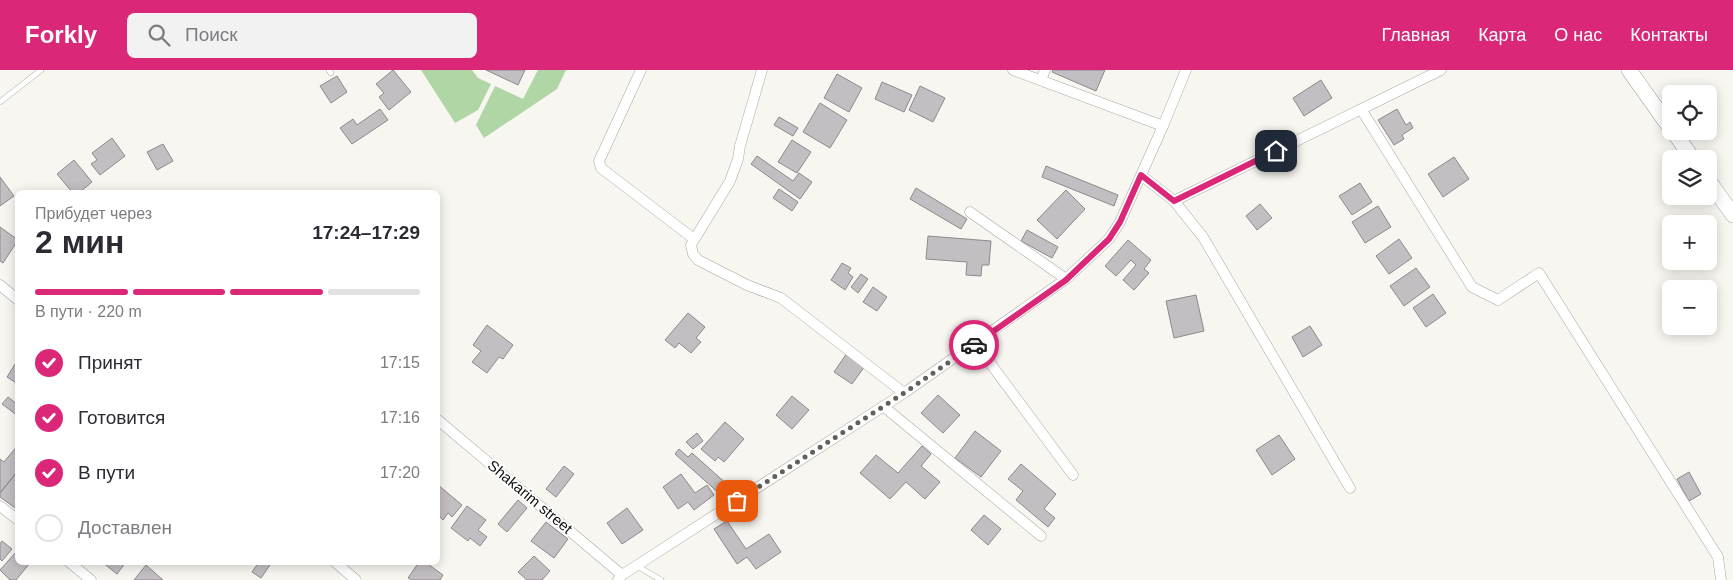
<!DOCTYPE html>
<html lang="ru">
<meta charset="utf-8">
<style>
body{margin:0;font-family:Arial,sans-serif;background:#f2f2f3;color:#2b2b33;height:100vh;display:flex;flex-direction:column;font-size:19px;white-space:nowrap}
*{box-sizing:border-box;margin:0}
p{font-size:16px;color:#7c7c81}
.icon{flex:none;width:28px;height:28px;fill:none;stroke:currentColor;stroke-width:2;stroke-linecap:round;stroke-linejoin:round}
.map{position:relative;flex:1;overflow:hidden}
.panel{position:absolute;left:15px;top:120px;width:425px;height:375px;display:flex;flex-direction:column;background:#fff;border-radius:8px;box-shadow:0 2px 12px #0003}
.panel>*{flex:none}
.controls{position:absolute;left:1662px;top:15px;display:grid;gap:10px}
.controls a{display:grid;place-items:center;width:55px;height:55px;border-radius:8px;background:#fff;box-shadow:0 2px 12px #0003;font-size:25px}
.pin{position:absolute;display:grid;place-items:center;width:42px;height:42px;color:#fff;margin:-21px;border-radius:10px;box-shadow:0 2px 8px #0006}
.courier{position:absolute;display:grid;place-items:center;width:50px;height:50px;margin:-25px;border:4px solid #db2777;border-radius:50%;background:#fff;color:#222;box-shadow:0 1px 6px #0007}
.head em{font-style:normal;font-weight:700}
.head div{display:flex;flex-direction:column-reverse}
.head{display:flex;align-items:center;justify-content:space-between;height:85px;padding:0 20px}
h1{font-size:32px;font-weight:700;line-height:38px}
.bar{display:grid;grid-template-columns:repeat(4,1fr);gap:8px 5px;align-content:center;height:60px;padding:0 20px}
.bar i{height:6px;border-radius:4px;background:#e1e1e2}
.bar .on{background:#db2777}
.bar p{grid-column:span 4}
ol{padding:0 20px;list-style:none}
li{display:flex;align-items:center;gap:15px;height:55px}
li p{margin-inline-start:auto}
li .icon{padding:5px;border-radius:50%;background:#db2777;color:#fff;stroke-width:4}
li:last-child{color:#7c7c81}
li i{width:28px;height:28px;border:2px solid #e1e1e2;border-radius:50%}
header{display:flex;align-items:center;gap:30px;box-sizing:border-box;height:70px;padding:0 25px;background:#db2777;color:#fff}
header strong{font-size:24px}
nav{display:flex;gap:28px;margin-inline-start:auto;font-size:18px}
.search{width:350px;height:45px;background:#f2f2f3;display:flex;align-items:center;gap:12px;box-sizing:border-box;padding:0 18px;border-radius:8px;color:#7c7c81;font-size:19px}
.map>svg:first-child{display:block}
</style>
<header>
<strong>Forkly</strong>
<div class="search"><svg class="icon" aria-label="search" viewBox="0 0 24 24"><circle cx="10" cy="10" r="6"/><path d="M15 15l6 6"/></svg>Поиск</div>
<nav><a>Главная</a><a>Карта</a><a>О нас</a><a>Контакты</a></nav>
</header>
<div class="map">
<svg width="1733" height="510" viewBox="0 0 1733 510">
<rect width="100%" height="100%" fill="#f7f6f0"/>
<path fill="#b0d6a5" d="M421 0H472L478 8 491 14 478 40 455 53Z
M538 0H566L557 19 484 68 476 55 495 16 523 29Z"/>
<path fill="#c3bec2" stroke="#8e898d" d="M393 0 411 22 389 40 379 27 384 23 376 14Z
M486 0H525L518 15Z
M1053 0H1105L1096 21 1052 2Z
M837 4 862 18 849 42 824 28Z
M337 6 347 22 331 33 320 16Z
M1321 10 1332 28 1304 46 1293 28Z
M882 12 912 25 904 42 875 29Z
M920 16 945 28 933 52 909 40Z
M820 33 847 50 830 78 803 62Z
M380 39 388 50 352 74 340 58 353 49 357 55Z
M1397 39 1406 55 1410 52 1413 58 1402 65 1404 69 1394 75 1378 50Z
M779 47 798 58 793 66 774 55Z
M112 68 125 86 100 105 91 94 97 90 92 83Z
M792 70 811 82 797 103 778 92Z
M163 74 173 91 157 100 147 82Z
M757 86 793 111 799 103 812 112 800 129 751 94Z
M1454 87 1469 109 1443 127 1428 104Z
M74 90 92 112 80 122H72L57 104Z
M1046 96 1118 125 1114 136 1042 107Z
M0 107 14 126 0 136Z
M1360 113 1372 132 1352 145 1339 126Z
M916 118 967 149 961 159 910 129Z
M779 119 798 132 792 141 773 128Z
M1066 120 1085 139 1057 169 1037 150Z
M1260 134 1272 148 1257 160 1246 146Z
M1378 136 1391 157 1365 173 1352 152Z
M0 157 18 170 3 193 0 191Z
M1027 160 1058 177 1052 188 1021 171Z
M928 166 991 171 989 195H982L981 206 966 205 967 192 926 189Z
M1399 169 1412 188 1389 204 1376 186Z
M1128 170 1151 190 1144 199 1149 203 1134 220 1123 210 1136 195 1131 190 1116 206 1105 196Z
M842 193 851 198 848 203 853 207 845 220 831 210Z
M1416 198 1430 217 1404 236 1390 216Z
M861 204 868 209 858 223 851 217Z
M873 217 887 227 877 241 863 232Z
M1433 224 1446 243 1426 257 1413 238Z
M1196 225 1204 261 1174 268 1166 231Z
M688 243 705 257 696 268 701 272 691 283 679 273 675 278 665 270Z
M487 255 513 275 503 289 499 287 487 303 472 292 481 281 473 275Z
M1310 256 1322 275 1303 287 1292 267Z
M847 283 865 296 852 314 834 302Z
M17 291 18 292V314L7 307Z
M938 325 960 345 943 363 921 343Z
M792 326 809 340 792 359 776 345Z
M8 327 18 335V346L2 334Z
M725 352 744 369 724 392 718 387 715 391 701 379Z
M975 361 1001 381 981 407 955 388Z
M697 363 703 371 693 379 686 372Z
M1279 365 1295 389 1272 405 1256 380Z
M18 375V401L0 423V389L4 392Z
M922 376 931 384 921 396 940 412 925 429 906 412 890 429 860 403 876 385 898 403Z
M679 379 688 387 692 383 729 416 721 425 675 384Z
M1021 394 1056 424 1044 439 1055 448 1048 457 1016 430 1023 421 1008 409Z
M564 396 574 404 556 427 546 419Z
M1689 402 1701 424 1689 431 1677 409Z
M16 403 18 404V440L0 427V423Z
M681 404 695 423 707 415 714 425 694 440 688 432 678 439 663 417Z
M438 415 462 435 452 447 448 443 443 450 438 445Z
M518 430 527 438 507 462 498 454Z
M467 436 486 450 478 460 487 467 480 476 470 468 468 471 451 458Z
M627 438 643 460 622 474 607 453Z
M984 445 1001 459 988 475 971 460Z
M727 451 746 479 769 464 781 482 756 499 747 487 737 494 714 459Z
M546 452 568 469 554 488 531 471Z
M2 471 12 479 2 491 0 489V474Z
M16 482 18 483V492L30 493 16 510H10L0 500Z
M534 486 550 501 542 510H527L518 502Z
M102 492H126L117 504Z
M259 492H272L261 508 252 502Z
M419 492H425L443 505 440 510H412L408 508Z
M146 495 163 510H134Z"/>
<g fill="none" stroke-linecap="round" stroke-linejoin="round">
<defs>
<path id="service" d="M329 0 331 3
M0 32 41 0
M637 496 661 510"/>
<path id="minor" d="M641 0 599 91 601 98 694 169
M762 0 740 76 738 89 730 111 691 175 693 184 698 190 747 215 781 228 904 323
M1013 0 1163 56
M1041 10 1045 0
M1361 39 1472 217 1498 230 1539 203 1718 487 1721 510
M1141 105 1174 131 1203 167 1350 418
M1174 131 1441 0
M970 142 1066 209
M0 215 18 230
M976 274 1073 405
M883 336 1041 466
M438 350 622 505
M0 436 18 450
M69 492 91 510
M335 492 356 510
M618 510 622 505 904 323 1066 209 1109 169 1120 152 1163 56 1186 0"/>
<path id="primary" d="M1629 0 1671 59
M1673 61 1693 89
M1709 111 1733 145"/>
</defs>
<use href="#service" stroke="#a9a7a1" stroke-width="6"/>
<use href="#minor" stroke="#a9a7a1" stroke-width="11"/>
<use href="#primary" stroke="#a9a7a1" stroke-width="16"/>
<use href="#service" stroke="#fff" stroke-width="5"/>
<use href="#minor" stroke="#fff" stroke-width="10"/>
<use href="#primary" stroke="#fff" stroke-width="15"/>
</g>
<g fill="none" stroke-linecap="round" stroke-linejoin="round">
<path stroke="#61605c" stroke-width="5" stroke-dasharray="0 9" d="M737 431 904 323 974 275"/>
<path stroke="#db2777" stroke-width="6" d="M974 275 1066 210 1109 169 1120 152 1141 105 1174 131 1276 81"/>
</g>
<g text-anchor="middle" stroke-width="4" stroke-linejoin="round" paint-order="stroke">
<g font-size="15" fill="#100f0d" stroke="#fff">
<text transform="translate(530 427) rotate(40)" y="5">Shakarim street</text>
</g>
</g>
</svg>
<div class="controls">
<a><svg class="icon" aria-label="locate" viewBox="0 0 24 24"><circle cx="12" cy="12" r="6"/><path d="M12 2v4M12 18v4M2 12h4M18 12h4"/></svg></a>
<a><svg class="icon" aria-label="layers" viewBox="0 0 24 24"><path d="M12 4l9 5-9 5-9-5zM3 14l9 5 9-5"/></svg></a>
<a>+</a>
<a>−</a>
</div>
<div class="pin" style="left:737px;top:431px;background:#ea580c"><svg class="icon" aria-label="bag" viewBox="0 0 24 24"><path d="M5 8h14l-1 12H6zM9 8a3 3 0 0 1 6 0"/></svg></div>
<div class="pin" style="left:1276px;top:81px;background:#1f2937"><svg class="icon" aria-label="home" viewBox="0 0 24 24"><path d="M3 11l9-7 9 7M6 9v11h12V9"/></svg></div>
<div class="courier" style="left:974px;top:275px"><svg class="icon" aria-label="car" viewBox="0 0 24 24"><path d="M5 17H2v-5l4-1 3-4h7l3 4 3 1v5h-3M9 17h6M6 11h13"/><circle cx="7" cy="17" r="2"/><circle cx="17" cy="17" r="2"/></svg></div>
<section class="panel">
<div class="head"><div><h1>2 мин</h1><p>Прибудет через</p></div><em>17:24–17:29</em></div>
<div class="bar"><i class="on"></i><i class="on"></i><i class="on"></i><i></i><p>В пути · 220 m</p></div>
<ol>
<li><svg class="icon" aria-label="check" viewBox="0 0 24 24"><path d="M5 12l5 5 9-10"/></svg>Принят<p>17:15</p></li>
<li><svg class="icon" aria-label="check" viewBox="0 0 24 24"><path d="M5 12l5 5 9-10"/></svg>Готовится<p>17:16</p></li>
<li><svg class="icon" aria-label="check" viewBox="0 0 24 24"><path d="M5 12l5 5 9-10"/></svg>В пути<p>17:20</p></li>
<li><i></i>Доставлен</li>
</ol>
</section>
</div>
